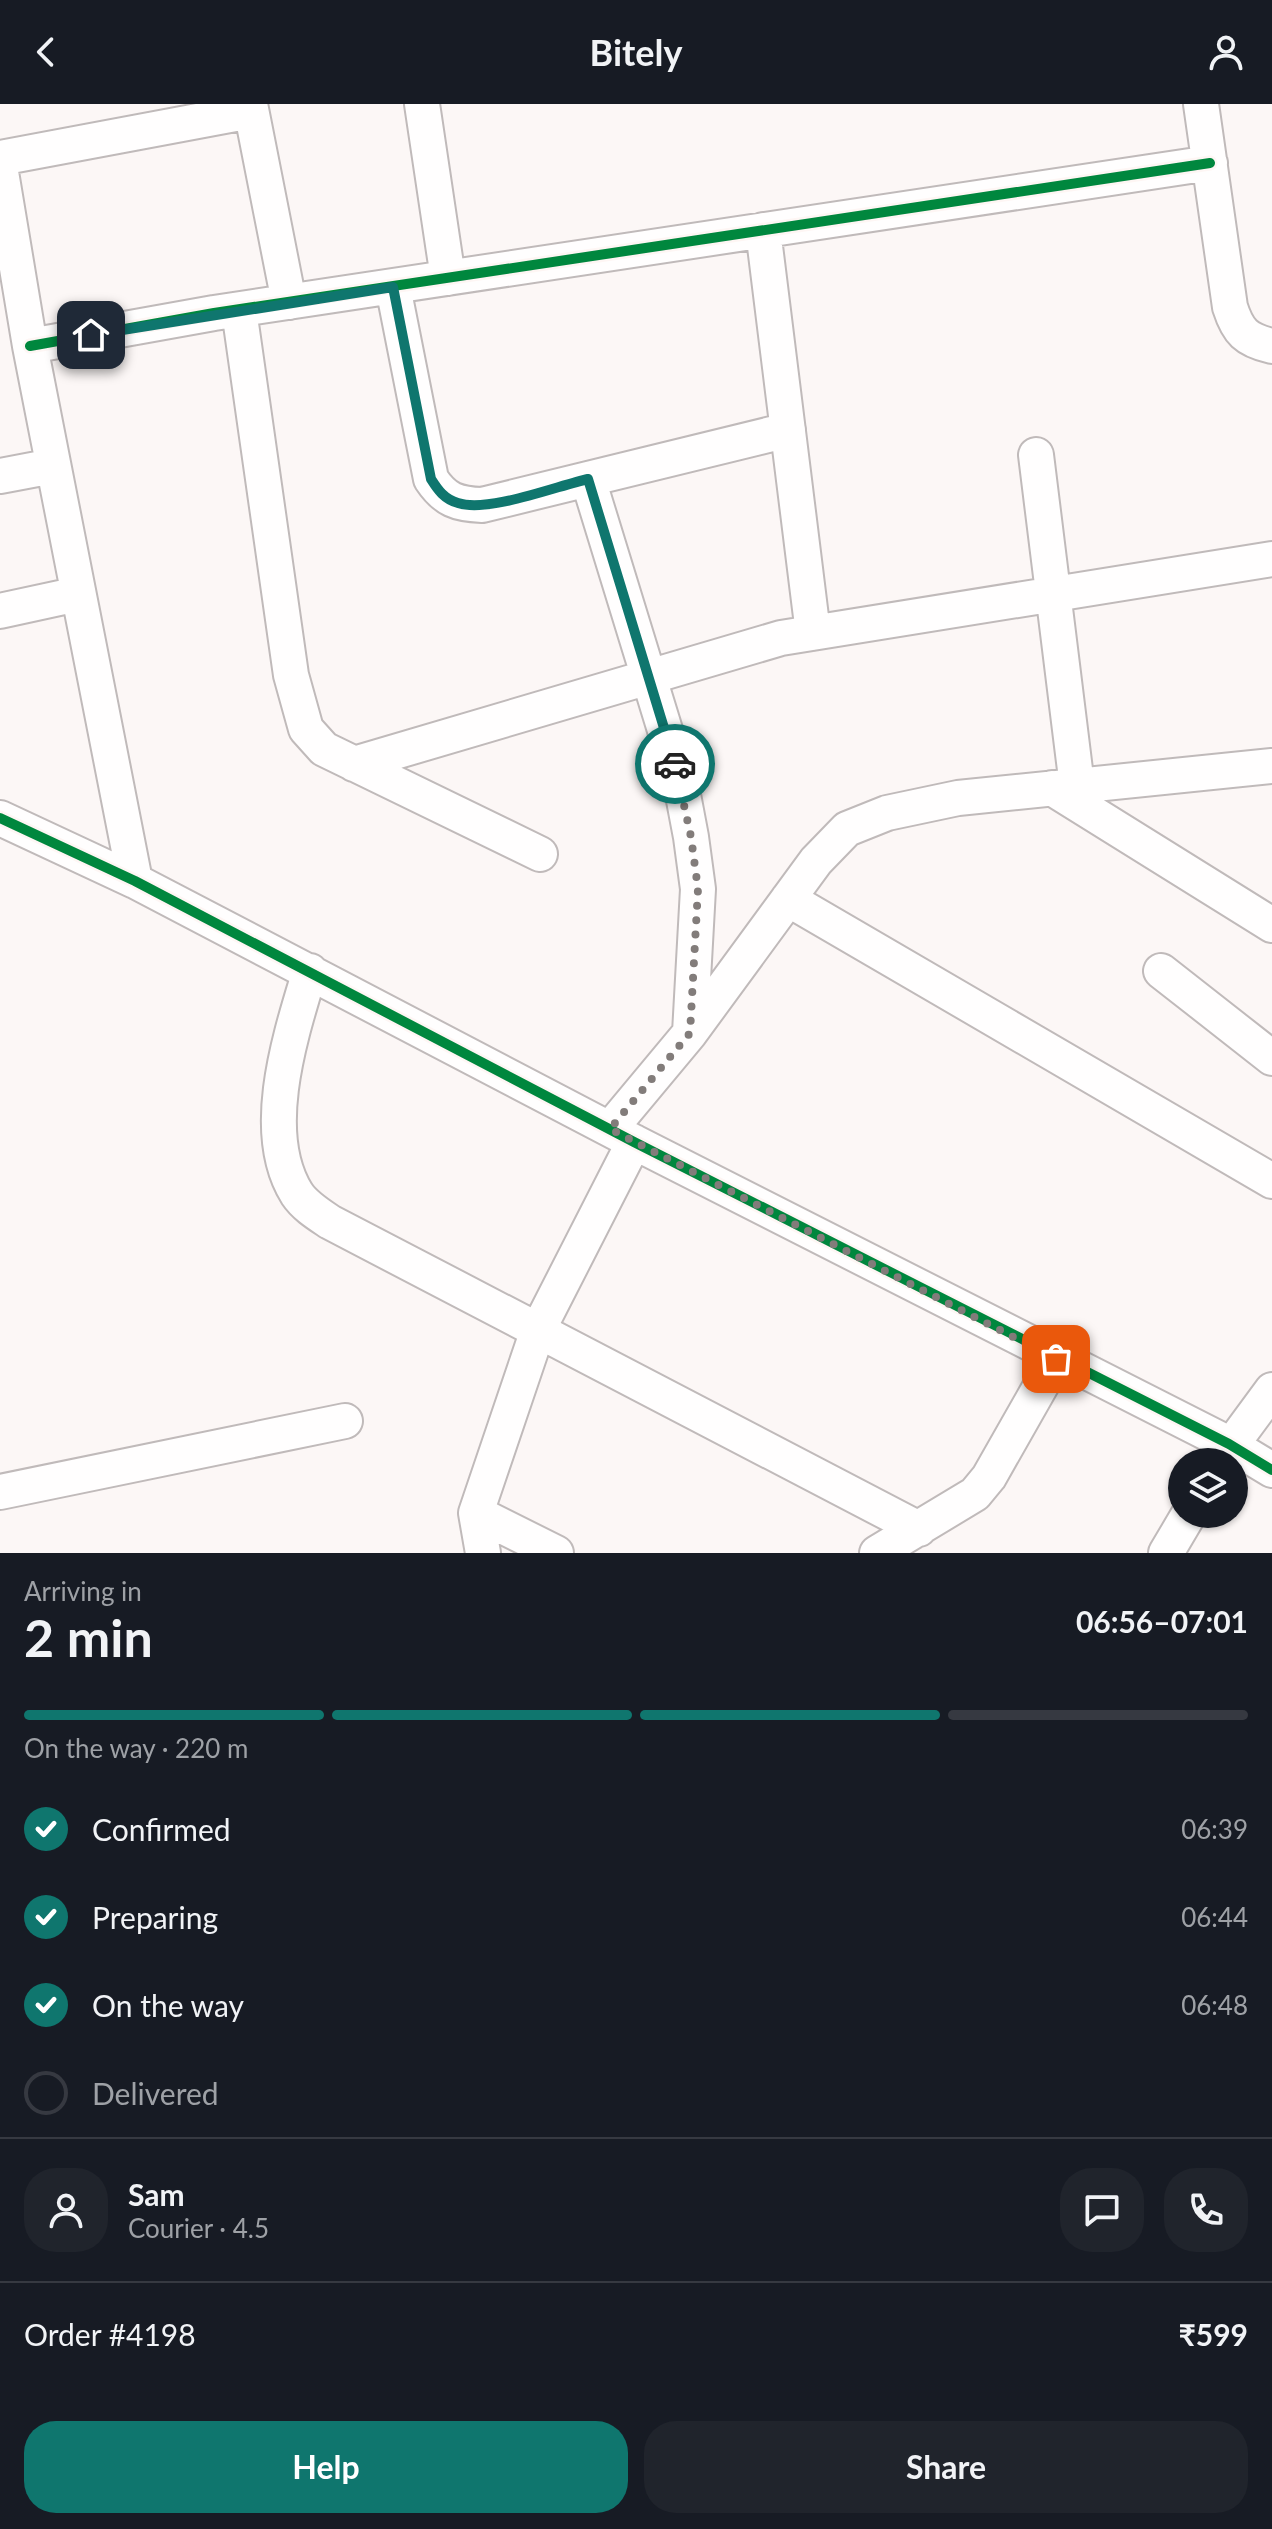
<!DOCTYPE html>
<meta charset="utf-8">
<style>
body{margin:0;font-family:Lato,sans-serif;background:#20242c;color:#f1f3f6;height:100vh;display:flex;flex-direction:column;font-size:30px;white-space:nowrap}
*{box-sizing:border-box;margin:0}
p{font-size:26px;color:#9ea1a6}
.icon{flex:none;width:44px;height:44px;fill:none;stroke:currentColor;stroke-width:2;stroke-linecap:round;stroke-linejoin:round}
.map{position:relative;height:1449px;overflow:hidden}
.sheet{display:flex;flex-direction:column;background:#171b24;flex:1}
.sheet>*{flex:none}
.fabs{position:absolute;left:1168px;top:1344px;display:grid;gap:16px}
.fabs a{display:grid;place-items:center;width:80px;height:80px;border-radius:50%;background:#171b24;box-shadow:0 2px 6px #0004;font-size:40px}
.pin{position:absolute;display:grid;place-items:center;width:68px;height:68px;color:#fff;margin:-34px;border-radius:16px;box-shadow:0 4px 12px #0006}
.courier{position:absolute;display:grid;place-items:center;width:80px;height:80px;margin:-40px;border:6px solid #0f766e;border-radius:50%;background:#fff;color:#222;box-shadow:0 2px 10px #0007}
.headline em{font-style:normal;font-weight:700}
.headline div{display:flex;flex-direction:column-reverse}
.headline{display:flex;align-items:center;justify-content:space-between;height:136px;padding:0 24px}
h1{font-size:52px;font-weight:700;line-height:60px}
.bar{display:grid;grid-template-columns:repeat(4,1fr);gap:12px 8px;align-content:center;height:96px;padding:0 24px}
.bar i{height:10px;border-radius:6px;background:#363941}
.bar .selected{background:#0f766e}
.bar p{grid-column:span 4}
.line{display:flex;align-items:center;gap:20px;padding:0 24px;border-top:2px solid #363941}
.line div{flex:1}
.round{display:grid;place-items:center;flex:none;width:84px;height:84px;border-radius:32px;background:#20242c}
ol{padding:0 24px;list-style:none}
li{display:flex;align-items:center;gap:24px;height:88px}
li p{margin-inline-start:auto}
li .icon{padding:8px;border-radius:50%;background:#0f766e;color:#fff;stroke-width:4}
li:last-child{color:#9ea1a6}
li i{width:44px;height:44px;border:4px solid #363941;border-radius:50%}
.action{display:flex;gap:16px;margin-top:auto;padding:16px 24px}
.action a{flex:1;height:92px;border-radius:32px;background:#0f766e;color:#fff;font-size:32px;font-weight:700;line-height:92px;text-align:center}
.action a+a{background:#20242c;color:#f1f3f6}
header{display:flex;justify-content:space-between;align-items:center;height:104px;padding:0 24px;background:#171b24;font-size:36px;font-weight:700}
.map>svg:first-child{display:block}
</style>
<header><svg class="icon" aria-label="back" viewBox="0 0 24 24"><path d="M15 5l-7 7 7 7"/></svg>Bitely<svg class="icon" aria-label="person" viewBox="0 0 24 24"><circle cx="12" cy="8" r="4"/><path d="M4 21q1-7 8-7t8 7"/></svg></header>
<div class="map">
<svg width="1272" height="1449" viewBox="0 0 1272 1449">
<rect width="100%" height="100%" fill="#fcf7f6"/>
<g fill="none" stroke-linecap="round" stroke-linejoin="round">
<defs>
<path id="minor" d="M250 0 289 198
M422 0 448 174
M1201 0 1230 203C1238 228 1246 236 1272 242
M0 54 251 7
M0 62 30 242 135 777
M763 126 813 529
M393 183 431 375C445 396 457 400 482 401L788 326
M239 206 291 571 306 625 324 645 540 750
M30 242 214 209 1210 59
M1036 351 1077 682
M0 372 53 362
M588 375 680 675 691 733 698 785 690 929
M0 507 78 490
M354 660 781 534 1272 455
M1052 684 1272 821
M0 714 135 777 634 1038 1229 1340 1272 1366
M788 795 1272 1077
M310 867C291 930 258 1028 297 1090 305 1102 318 1110 330 1118L919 1425
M1161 867 1272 954
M610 1025 690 929 816 757 847 725 887 709 958 694 1272 662
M1219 1358 1272 1286
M0 1388 345 1317
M476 1409 556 1449
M483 1449 476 1409 538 1226 634 1038
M877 1449 975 1390 989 1373 1056 1255
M1166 1449 1189 1410"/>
</defs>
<use href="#minor" stroke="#c0baba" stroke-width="38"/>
<use href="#minor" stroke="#fffefe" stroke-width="34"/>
<defs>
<path id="cycleway" d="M30 242 214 209 1210 59
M0 714 135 777 634 1038 1229 1340 1272 1366"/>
</defs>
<use href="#cycleway" stroke="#fef6f4" stroke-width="15"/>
<use href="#cycleway" stroke="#00873e" stroke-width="10"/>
</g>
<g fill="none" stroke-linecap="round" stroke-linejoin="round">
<path stroke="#827c7a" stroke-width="8" stroke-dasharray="0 14.4" d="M675 660 691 733 698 785 690 929 610 1025 1056 1255"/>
<path stroke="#0f766e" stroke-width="10" d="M91 231 393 183 431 375C438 386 444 395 458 399 488 409 557 382 588 375L675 660"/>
</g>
</svg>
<div class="fabs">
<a><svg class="icon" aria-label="layers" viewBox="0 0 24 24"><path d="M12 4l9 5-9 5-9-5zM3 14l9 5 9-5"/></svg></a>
</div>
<div class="pin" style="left:1056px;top:1255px;background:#ea580c"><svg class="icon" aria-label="bag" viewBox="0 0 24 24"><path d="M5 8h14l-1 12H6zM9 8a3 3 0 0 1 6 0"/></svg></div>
<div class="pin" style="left:91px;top:231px;background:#1f2937"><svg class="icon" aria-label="home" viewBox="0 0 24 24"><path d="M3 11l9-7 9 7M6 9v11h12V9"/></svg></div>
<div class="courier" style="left:675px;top:660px"><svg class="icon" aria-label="car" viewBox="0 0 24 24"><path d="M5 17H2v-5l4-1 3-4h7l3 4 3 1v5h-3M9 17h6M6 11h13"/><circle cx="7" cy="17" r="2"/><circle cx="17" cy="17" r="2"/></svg></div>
</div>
<section class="sheet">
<div class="headline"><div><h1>2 min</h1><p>Arriving in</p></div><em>06:56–07:01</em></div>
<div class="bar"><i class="selected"></i><i class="selected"></i><i class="selected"></i><i></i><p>On the way · 220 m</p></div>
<ol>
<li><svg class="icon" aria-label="check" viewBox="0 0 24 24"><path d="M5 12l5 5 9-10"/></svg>Confirmed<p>06:39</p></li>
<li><svg class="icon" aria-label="check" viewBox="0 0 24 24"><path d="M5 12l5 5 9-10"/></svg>Preparing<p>06:44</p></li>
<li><svg class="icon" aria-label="check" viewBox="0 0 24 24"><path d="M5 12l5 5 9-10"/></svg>On the way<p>06:48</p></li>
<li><i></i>Delivered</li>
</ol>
<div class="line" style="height:144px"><a class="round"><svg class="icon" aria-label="person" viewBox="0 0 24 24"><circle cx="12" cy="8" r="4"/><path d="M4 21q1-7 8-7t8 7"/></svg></a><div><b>Sam</b><p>Courier · 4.5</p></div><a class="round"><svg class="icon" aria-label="chat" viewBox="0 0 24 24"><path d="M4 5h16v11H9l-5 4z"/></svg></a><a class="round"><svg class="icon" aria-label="phone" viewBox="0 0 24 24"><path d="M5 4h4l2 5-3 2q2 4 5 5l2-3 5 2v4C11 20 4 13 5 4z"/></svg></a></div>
<div class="line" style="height:104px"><div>Order #4198</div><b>₹599</b></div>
<div class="action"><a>Help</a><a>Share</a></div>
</section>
